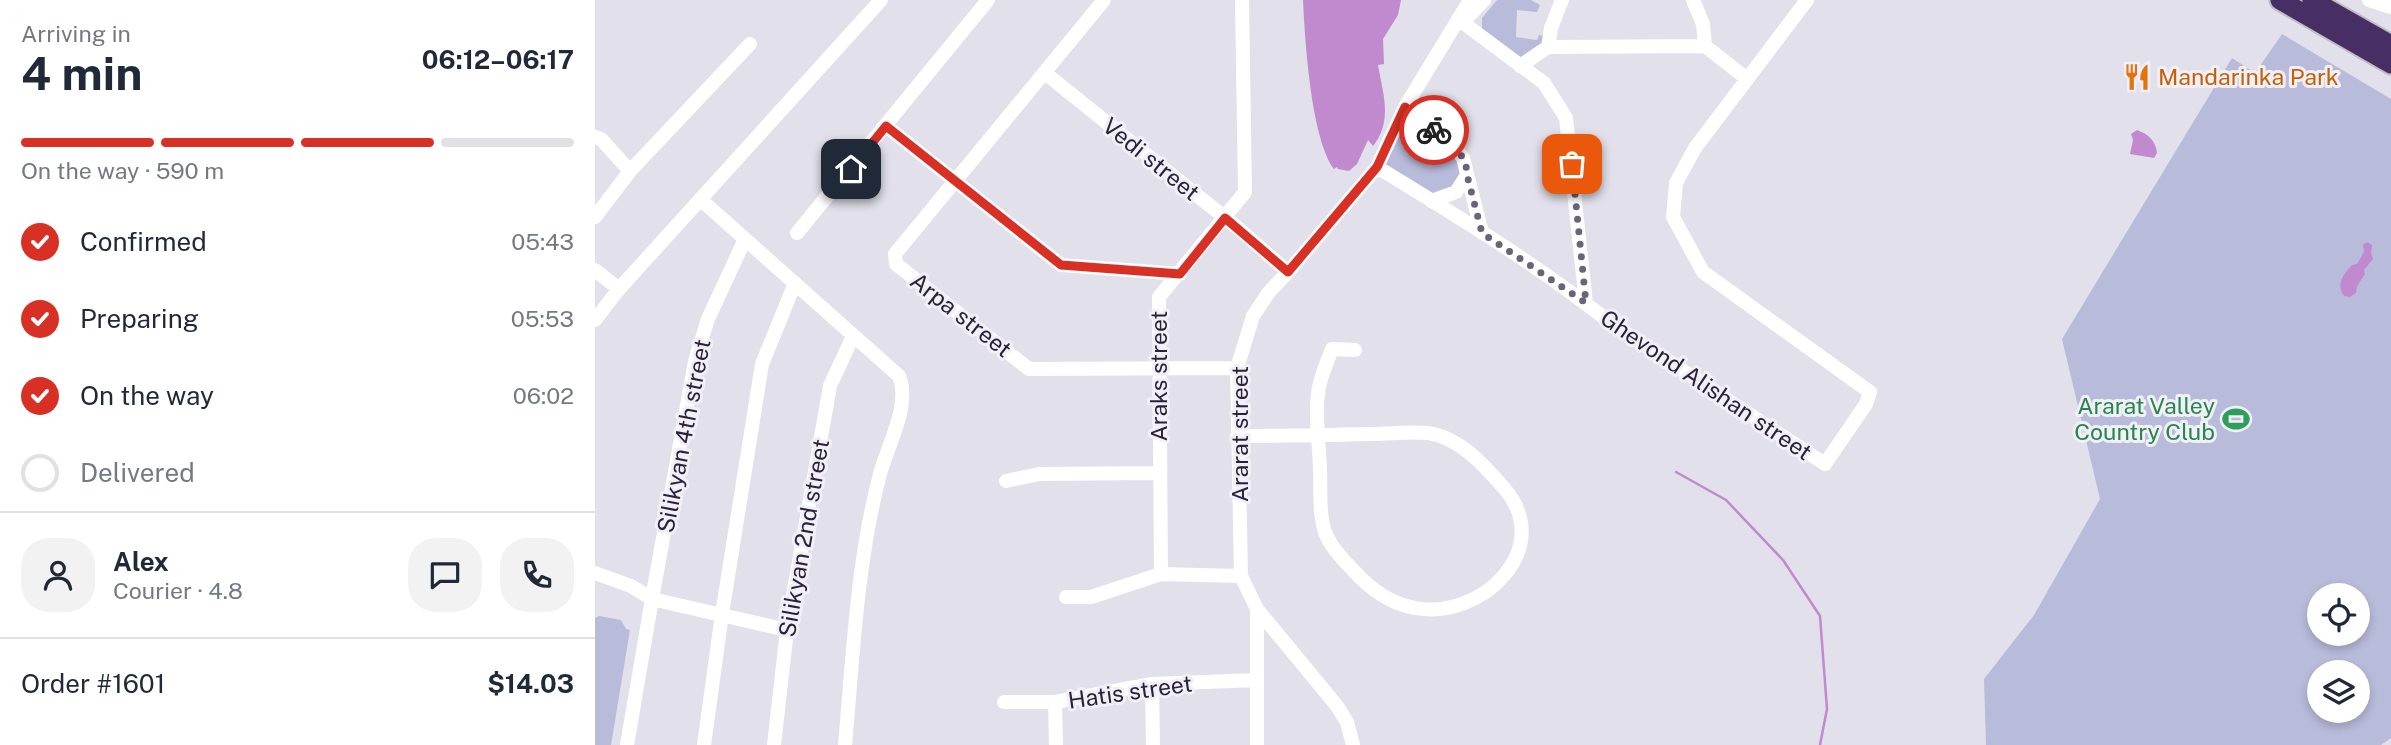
<!DOCTYPE html>
<meta charset="utf-8">
<style>
body{margin:0;font-family:"Public Sans",sans-serif;background:#f2f2f3;color:#1f2937;height:100vh;display:flex;flex-direction:column;font-size:26px;white-space:nowrap}
*{box-sizing:border-box;margin:0}
p{font-size:23px;color:#747a83}
.icon{flex:none;width:38px;height:38px;fill:none;stroke:currentColor;stroke-width:2;stroke-linecap:round;stroke-linejoin:round}
.map{position:relative;flex:1;overflow:hidden}
.details{display:flex;flex-direction:column;background:#fff;width:595px}
.details>*{flex:none}
.fabs{position:absolute;left:1712px;top:583px;display:grid;gap:14px}
.fabs a{display:grid;place-items:center;width:63px;height:63px;border-radius:50%;background:#fff;box-shadow:0 4px 10px #0003;font-size:35px}
.pin{position:absolute;display:grid;place-items:center;width:60px;height:60px;color:#fff;margin:-30px;border-radius:14px;box-shadow:0 4px 10px #0006}
.courier{position:absolute;display:grid;place-items:center;width:70px;height:70px;margin:-35px;border:5px solid #d93025;border-radius:50%;background:#fff;color:#222;box-shadow:0 2px 9px #0007}
.headline em{font-style:normal;font-weight:700}
.headline div{display:flex;flex-direction:column-reverse}
.headline{display:flex;align-items:center;justify-content:space-between;height:119px;padding:0 21px}
h1{font-size:46px;font-weight:700;line-height:52px}
.bar{display:grid;grid-template-columns:repeat(4,1fr);gap:10px 7px;align-content:center;height:84px;padding:0 21px}
.bar i{height:9px;border-radius:5px;background:#e0e1e3}
.bar .selected{background:#d93025}
.bar p{grid-column:span 4}
.line{display:flex;align-items:center;gap:18px;padding:0 21px;border-top:2px solid #e0e1e3}
.line div{flex:1}
.round{display:grid;place-items:center;flex:none;width:74px;height:74px;border-radius:28px;background:#f2f2f3}
ol{padding:0 21px;list-style:none}
li{display:flex;align-items:center;gap:21px;height:77px}
li p{margin-inline-start:auto}
li .icon{padding:7px;border-radius:50%;background:#d93025;color:#fff;stroke-width:4}
li:last-child{color:#747a83}
li i{width:38px;height:38px;border:4px solid #e0e1e3;border-radius:50%}
main{display:flex;flex:1;min-height:0}
.map>svg:first-child{display:block}
</style>
<main>
<section class="details">
<div class="headline"><div><h1>4 min</h1><p>Arriving in</p></div><em>06:12–06:17</em></div>
<div class="bar"><i class="selected"></i><i class="selected"></i><i class="selected"></i><i></i><p>On the way · 590 m</p></div>
<ol>
<li><svg class="icon" aria-label="check" viewBox="0 0 24 24"><path d="M5 12l5 5 9-10"/></svg>Confirmed<p>05:43</p></li>
<li><svg class="icon" aria-label="check" viewBox="0 0 24 24"><path d="M5 12l5 5 9-10"/></svg>Preparing<p>05:53</p></li>
<li><svg class="icon" aria-label="check" viewBox="0 0 24 24"><path d="M5 12l5 5 9-10"/></svg>On the way<p>06:02</p></li>
<li><i></i>Delivered</li>
</ol>
<div class="line" style="height:126px"><a class="round"><svg class="icon" aria-label="person" viewBox="0 0 24 24"><circle cx="12" cy="8" r="4"/><path d="M4 21q1-7 8-7t8 7"/></svg></a><div><b>Alex</b><p>Courier · 4.8</p></div><a class="round"><svg class="icon" aria-label="chat" viewBox="0 0 24 24"><path d="M4 5h16v11H9l-5 4z"/></svg></a><a class="round"><svg class="icon" aria-label="phone" viewBox="0 0 24 24"><path d="M5 4h4l2 5-3 2q2 4 5 5l2-3 5 2v4C11 20 4 13 5 4z"/></svg></a></div>
<div class="line" style="height:91px"><div>Order #1601</div><b>$14.03</b></div>
</section>
<div class="map">
<svg width="1796" height="745" viewBox="0 0 1796 745">
<rect width="100%" height="100%" fill="#e2e0ea"/>
<path fill="#b9bbdb" fill-rule="evenodd" d="M902 0H936L945 5 942 12 922 10 921 37 942 40 944 35 951 36 950 46 926 61 887 31V18Z
M1687 34 1796 99V738L1786 745H1391L1389 679 1439 615 1505 499 1467 339 1637 58 1660 73ZM1724 595H1762V634H1724ZM1724 672H1762V710H1724Z
M815 119C838 136 877 154 861 187L835 195 792 169 790 162 808 125Z
M4 616 26 620 31 629 35 630 16 745H0V618Z"/>
<path fill="#c189ce" d="M708 0H806L803 15 788 39 789 64 783 65C788 94 798 121 778 146L773 140 762 164 754 171 743 169 742 167 739 169C716 138 710 41 708 0Z
M1542 130C1553 134 1561 141 1562 153L1559 158 1535 154 1538 140 1536 134Z
M1772 242 1777 245 1776 253 1778 259 1769 270 1770 274 1762 286 1761 293 1755 297 1749 296C1740 284 1749 274 1757 265L1762 264 1769 252 1768 245Z"/>
<g fill="none" stroke-linecap="round" stroke-linejoin="round">
<path stroke="#c189ce" stroke-width="2.5" d="M1081 472 1131 500 1188 560 1225 616 1232 709 1225 745"/>
<defs>
<path id="highway" d="M1685 0 1796 64
M1717 0 1796 45"/>
</defs>
<use href="#highway" stroke="#bfbcc4" stroke-width="23"/>
<path stroke="#fff" stroke-width="14" d="M509 0 300 254 301 264 434 369 642 368
M1098 0 1108 24 1110 46
M1774 0 1796 7
M863 19 949 83 971 118 991 303
M871 19 889 0
M953 47 956 28 967 0
M925 66 953 47 1110 46 1151 78
M450 73 644 229 693 272
M810 107 859 146 868 158 887 233
M291 126 466 265 585 274
M0 137 6 139 35 171
M782 167C862 216 943 265 1017 324L1230 464 1271 404 1275 392 1108 272 1078 217 1081 183 1100 148 1212 0
M105 199 304 376C316 405 293 444 285 474 262 561 258 655 250 745
M836 201 861 192 872 175
M0 217 35 171 155 44
M202 233 393 0
M150 239 113 319 100 361 57 599 192 630
M0 270 24 289
M0 320 24 289 286 0
M642 436C686 436 731 435 775 434 794 434 815 431 833 433 864 437 890 466 909 488 962 549 885 621 820 608 796 604 774 588 758 570 748 560 738 549 732 537 723 517 726 490 725 468 724 444 720 418 723 394 724 379 732 363 737 349L760 350
M411 481 444 474 565 473
M0 573 36 586 57 599 32 745
M566 574 564 297 650 192 647 0
M471 597H496L566 574 646 576
M557 684 558 745
M409 702H460L557 684 662 680
M460 702 461 745
M109 745 127 614 167 364 200 283
M179 745 192 630 235 386 258 336
M662 745V609
M758 745 752 722 742 706 662 609 646 576 642 368 658 316 674 292 693 272 782 167 810 107 875 0"/>
<use href="#highway" stroke="#472e65" stroke-width="19"/>
</g>
<g fill="none" stroke-linecap="round" stroke-linejoin="round">
<path stroke="#6b6478" stroke-width="7" stroke-dasharray="0 12.6" d="M839 130C855 142 872 154 872 175L887 233 991 303 977 164"/>
<path stroke="#d93025" stroke-width="9" d="M256 169 291 126 466 265 585 274 630 218 693 272 782 167 810 107 839 130"/>
</g>
<defs>
<symbol id="restaurant-bare" viewBox="-9 -9 18 18"><path d="M-5-6h1v4h1v-4h1v4h1v-4h1v5L-1.5 .5V6h-2V.5L-5-1ZM5-6V6H3V1.5H1.5Q1.5-4 5-6Z" fill="#e8710a" stroke="#f1f0f7" stroke-width="2.5" paint-order="stroke"/></symbol>
<symbol id="stadium-bare" viewBox="-9 -9 18 18"><path d="M0-5a6.5 5 0 1 0 0 10a6.5 5 0 1 0 0-10ZM-3.5-1.8h7v3.6h-7Z" fill="#2e9e5b" stroke="#f1f0f7" stroke-width="2.5" paint-order="stroke"/></symbol>
</defs>
<g fill-rule="evenodd">
<use href="#restaurant-bare" x="1523" y="58" width="38" height="38"/>
<use href="#stadium-bare" x="1622" y="400" width="38" height="38"/>
</g>
<g text-anchor="middle" stroke-width="6" stroke-linejoin="round" paint-order="stroke">
<g font-size="23" fill="#c56008" stroke="#f1f0f7" text-anchor="start">
<text x="1563" y="85">Mandarinka Park</text>
</g>
<g font-size="23" fill="#2b213a" stroke="#f1f0f7">
<text transform="translate(556 159) rotate(39)" y="8">Vedi street</text>
<text transform="translate(366 315) rotate(38)" y="8">Arpa street</text>
<text transform="translate(564 376) rotate(-90)" y="8">Araks street</text>
<text transform="translate(1111 385) rotate(34)" y="8">Ghevond Alishan street</text>
<text transform="translate(645 434) rotate(-90)" y="8">Ararat street</text>
<text transform="translate(89 436) rotate(-79)" y="8">Silikyan 4th street</text>
<text transform="translate(209 538) rotate(-80)" y="8">Silikyan 2nd street</text>
<text transform="translate(535 692) rotate(-8)" y="8">Hatis street</text>
</g>
<g font-size="23" fill="#27864d" stroke="#f1f0f7" text-anchor="end">
<text x="1620" y="414">Ararat Valley<tspan x="1620" dy="26">Country Club</tspan></text>
</g>
</g>
</svg>
<div class="fabs">
<a><svg class="icon" aria-label="locate" viewBox="0 0 24 24"><circle cx="12" cy="12" r="6"/><path d="M12 2v4M12 18v4M2 12h4M18 12h4"/></svg></a>
<a><svg class="icon" aria-label="layers" viewBox="0 0 24 24"><path d="M12 4l9 5-9 5-9-5zM3 14l9 5 9-5"/></svg></a>
</div>
<div class="pin" style="left:977px;top:164px;background:#ea580c"><svg class="icon" aria-label="bag" viewBox="0 0 24 24"><path d="M5 8h14l-1 12H6zM9 8a3 3 0 0 1 6 0"/></svg></div>
<div class="pin" style="left:256px;top:169px;background:#1f2937"><svg class="icon" aria-label="home" viewBox="0 0 24 24"><path d="M3 11l9-7 9 7M6 9v11h12V9"/></svg></div>
<div class="courier" style="left:839px;top:130px"><svg class="icon" aria-label="bike" viewBox="0 0 24 24"><circle cx="6" cy="16" r="4"/><circle cx="18" cy="16" r="4"/><path d="M6 16l4-8h5l3 8M10 8l3 8H6M13 5h3"/></svg></div>
</div>
</main>
